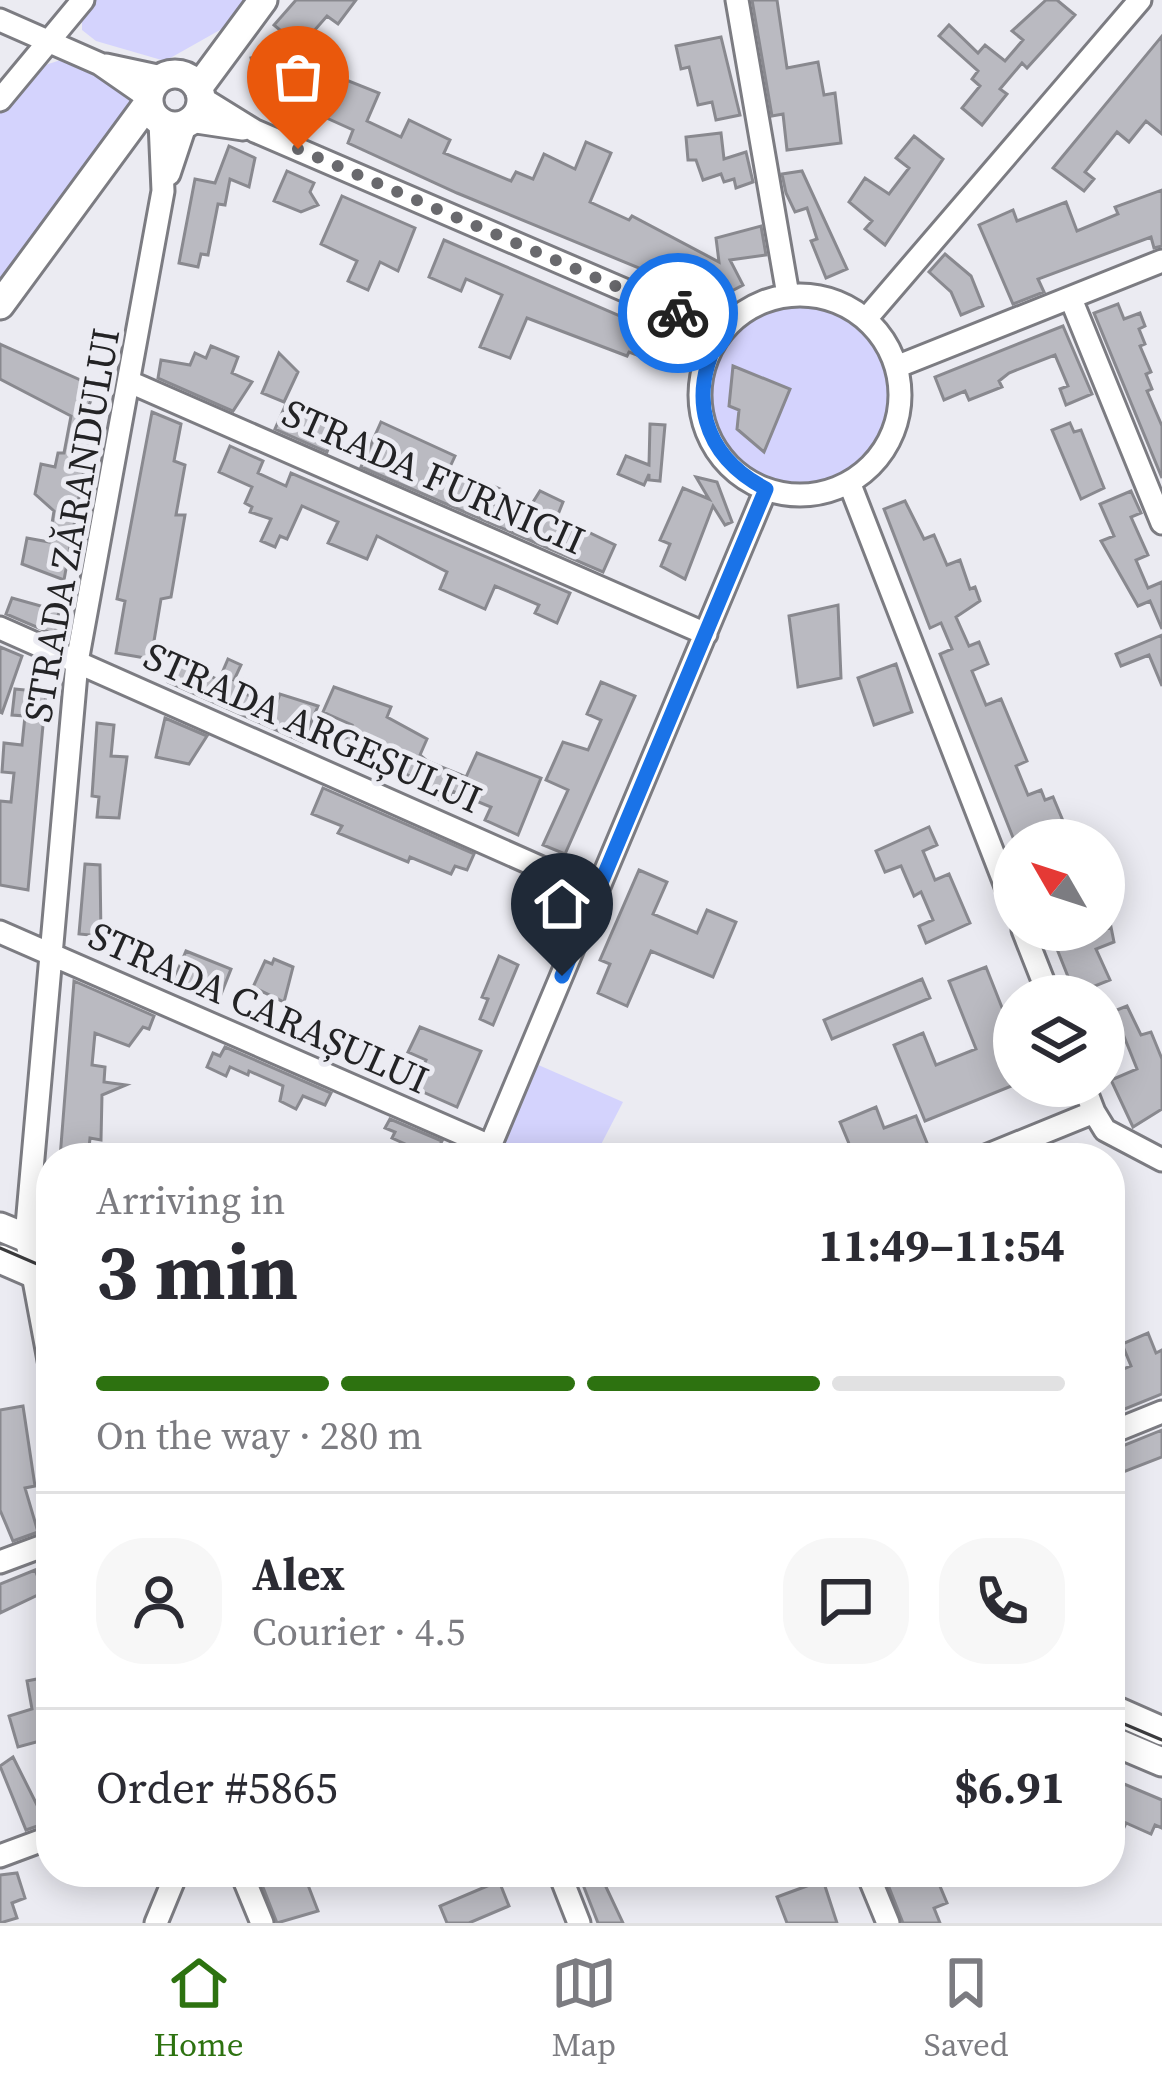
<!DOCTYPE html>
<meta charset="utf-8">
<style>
body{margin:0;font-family:"Source Serif 4",serif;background:#f7f7f7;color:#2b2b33;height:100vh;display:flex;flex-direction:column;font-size:45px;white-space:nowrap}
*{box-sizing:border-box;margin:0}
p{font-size:39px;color:#7c7c81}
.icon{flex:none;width:66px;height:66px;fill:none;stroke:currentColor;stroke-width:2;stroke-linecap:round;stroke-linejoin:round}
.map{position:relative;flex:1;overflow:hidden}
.details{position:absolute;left:36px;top:1143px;width:1089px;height:744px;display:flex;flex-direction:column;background:#fff;border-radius:48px;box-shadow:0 6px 30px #0003}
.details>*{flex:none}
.needle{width:78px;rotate:309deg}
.controls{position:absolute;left:993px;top:819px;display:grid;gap:24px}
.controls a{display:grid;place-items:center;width:132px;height:132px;border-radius:50%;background:#fff;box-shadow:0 6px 30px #0003;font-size:60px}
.pin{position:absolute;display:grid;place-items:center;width:102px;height:102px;color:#fff;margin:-123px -51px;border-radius:50% 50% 50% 0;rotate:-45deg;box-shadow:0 0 12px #0007}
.pin .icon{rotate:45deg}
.courier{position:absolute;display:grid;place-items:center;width:120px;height:120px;margin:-60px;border:9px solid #1a73e8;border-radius:50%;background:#fff;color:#222;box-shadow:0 3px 15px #0007}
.head em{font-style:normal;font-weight:700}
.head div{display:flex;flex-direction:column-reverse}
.head{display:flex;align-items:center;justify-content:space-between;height:204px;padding:0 60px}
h1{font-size:78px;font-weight:700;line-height:90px}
.bar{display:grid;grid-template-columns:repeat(4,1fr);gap:18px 12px;align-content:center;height:144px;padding:0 60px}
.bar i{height:15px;border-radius:9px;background:#e1e1e2}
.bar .on{background:#2d7210}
.bar p{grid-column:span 4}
.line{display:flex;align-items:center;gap:30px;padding:0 60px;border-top:3px solid #e1e1e2}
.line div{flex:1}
.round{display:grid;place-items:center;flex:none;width:126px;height:126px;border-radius:48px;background:#f7f7f7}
.tab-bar{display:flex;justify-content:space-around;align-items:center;height:168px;border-top:3px solid #e1e1e2;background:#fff;font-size:33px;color:#7c7c81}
.tab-bar a{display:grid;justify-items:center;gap:6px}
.tab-bar .on{color:#2d7210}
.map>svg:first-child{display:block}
</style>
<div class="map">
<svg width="1162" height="1923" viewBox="0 0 1162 1923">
<rect width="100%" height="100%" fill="#ebebf2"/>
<path fill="#d4d3fd" d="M92 0H248L227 26 165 61 96 41 82 30V12Z
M70 57 130 90 134 107 0 286V113L39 67Z
M700 395a100 100 0 1 1 200 0a100 100 0 1 1-200 0Z
M527 1060 623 1102 594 1158H485Z"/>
<path fill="#babac1" stroke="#89898f" stroke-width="3" d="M296 0H356L338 24 327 16 300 47 274 25Z
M752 0H777L787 68 818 62 824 95 835 93 841 143 787 150 783 114 772 116Z
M1046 0H1057L1075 15 1027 68 1022 63 1000 89 1007 94 982 125 962 108 980 86 972 79 978 71 939 36 949 25 978 53 985 45 1005 61 1023 40 1012 31Z
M1162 36V134L1146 121 1129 142 1117 132 1085 172 1094 179 1084 191 1053 168Z
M721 37 740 115 716 120 712 102 698 105 689 67 681 69 676 46Z
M300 47 291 58 379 93 367 121 401 137 409 120 450 140 444 153 511 181 516 172 533 179 544 154 575 169 586 142 611 153 590 202 629 220 632 216 719 262 716 238 761 226 766 255 730 260 743 285 722 296 714 281 693 271 685 287 457 193 348 143 353 130 298 105 304 92 261 102 251 58Z
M721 133 724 159 746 152 753 182 736 188 734 179 724 182 721 174 703 180 696 160H688L686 137Z
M914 136 943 159 885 245 865 229 872 221 849 202 865 178 889 194 909 168 896 158Z
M229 146 255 158 249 187 230 179 225 205 218 204 208 255 201 254 198 267 179 263 195 179 215 183Z
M287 171 314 183 310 192 318 205 301 212 274 201Z
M802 171 847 269 826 278 811 241 817 239 807 208 795 212 786 193 782 174Z
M1162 190V246L1154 248 1151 237 1038 279 1044 292 1013 304 979 225 1013 210 1017 221 1066 202 1077 231 1118 214 1115 207Z
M342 196 415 228 398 271 380 262 368 290 348 281 357 261 321 244Z
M444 240 685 344 678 363H659L629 352 627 356 527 318 510 358 480 347 502 295 466 279 461 291 429 277Z
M945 254 971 276 983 306 961 315 951 292 929 272Z
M1118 304 1124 319 1140 313 1145 326 1139 329 1145 344 1140 346 1151 372 1146 374 1152 389 1147 391 1162 426V478L1094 313Z
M1063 326 1092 394 1066 405 1060 389 1068 386 1055 355 1009 373 999 381 1002 387 969 400 965 391 944 400 935 377Z
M0 344 96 387 76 439 89 442 64 580 22 564 27 538 49 542 54 511 35 494 41 464 55 467 58 453H64L71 416 0 379Z
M211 346 238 357 232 373 252 382 233 411 158 378 161 360 190 365 195 353 206 358Z
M279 353 298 372 284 402 262 393Z
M733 366 790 389 764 452 737 429 739 410 729 406Z
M286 404 335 430 327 452 275 429Z
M152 412 181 424 174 461 185 465 176 515H185L171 597 161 599 151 659 116 653 125 601 117 599Z
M381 422 455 456 450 467 500 489 493 504 523 518 540 491 563 502 557 517 615 545 603 572 361 467Z
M1070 423 1074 432 1081 430 1104 488 1081 499 1052 430Z
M650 424 665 425 660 481 649 480V474L644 485 618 474 626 456 649 465Z
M230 446 263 461 258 473 286 486 291 473 570 593 557 623 535 613 539 605 495 586 485 609 440 589 447 572 377 536 367 559 328 543 338 522 302 506 287 539 280 536 275 547 261 541 271 519 250 512 252 507 245 503 252 487 219 472Z
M696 477 717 482 732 522 725 525 713 506 685 579 661 566 670 544 660 540 683 488 709 499Z
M1131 491 1141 513 1131 517 1148 555 1136 560 1148 588 1162 582V629L1150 601 1138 606 1101 541 1114 536 1100 504Z
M905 501 924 539 934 535 947 565 960 560 970 589 975 587 980 601 956 617 969 646 979 642 988 664 972 671 986 705 1001 699 1027 761 1016 766 1028 795 1041 790 1045 800 1053 797 1071 840H1014L940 654 952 649 941 623 930 628 884 509Z
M12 598 59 611 55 635 6 614Z
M838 605 841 678 798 687 789 616Z
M1162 635V686L1149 655 1121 666 1116 654Z
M0 647 22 656 2 713 0 712Z
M228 659 241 665 234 680 246 685 243 693 275 707 280 694 318 706 303 742 168 682 177 661 219 680Z
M896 664 912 712 874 725 858 678Z
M601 682 635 696 565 854 543 845 568 790 546 780 563 742 588 750 601 720 587 714Z
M334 687 391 707 387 717 427 739 420 755 427 761 466 777 477 753 541 778 518 835 485 820 491 807 452 791 447 803 425 794 429 784 398 771 401 763 392 756 366 744 360 756 342 748 352 725 323 712Z
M15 689 46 692 28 890 0 885V801L11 802 14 773 2 772 4 743 22 745 25 716 12 715Z
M165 718 207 736 189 764 156 757Z
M97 723 114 725 111 756 127 757 119 818 97 817 99 797 92 796Z
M323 788 474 854 467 870 455 866 451 874 410 857 408 862 338 833 342 826 312 814Z
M929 827 937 845 923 851 935 880 949 874 970 923 926 943 919 926 933 920 921 892 914 896 901 866 885 872 876 851Z
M85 864 100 865 101 936 79 934Z
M639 870 667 882 653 914 697 933 707 910 736 922 713 977 651 951 627 1006 598 993 610 964 600 960Z
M1111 927 1114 942 1096 949 1110 980 1075 994 1051 934 1069 930 1073 940Z
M186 951 231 969 218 1002 173 982Z
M499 956 518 965 493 1025 480 1019 488 999 482 997Z
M274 959 293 967 284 1002 253 987 265 961 272 964Z
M986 967 1014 1038V1085L925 1121 894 1045 923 1033 936 1065 976 1049 949 981Z
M922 979 930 998 832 1039 824 1020Z
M74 981 154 1016 149 1029 143 1027 129 1046 95 1033 92 1065 105 1067 104 1082 126 1085 102 1095 101 1140 90 1138 88 1158H60Z
M1127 1006 1141 1035 1151 1032 1162 1059V1109L1133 1127 1111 1080 1137 1069 1123 1034 1104 1042V1015Z
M420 1027 481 1051 457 1107 414 1088 426 1060 408 1052Z
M225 1047 331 1093 325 1105 303 1096 296 1109 280 1101 283 1086 249 1071 248 1075 230 1067 226 1076 207 1067 213 1053 220 1056Z
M876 1107 884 1128 916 1116 927 1143 891 1158H855L840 1122Z
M390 1119 442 1141 434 1157 392 1138 395 1132 385 1128Z
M1148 1333 1156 1353 1162 1350V1394L1110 1415V1393L1119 1389 1113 1373 1131 1366 1122 1344Z
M23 1406 35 1486 25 1488 38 1532 13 1541 0 1510V1410Z
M1162 1430V1457L1113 1476 1110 1451Z
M35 1570 44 1592 0 1613V1584Z
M51 1676V1738L18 1747 9 1716 32 1709 27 1681Z
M13 1757 46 1823 26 1830 0 1766Z
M1110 1778 1162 1800V1828L1155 1825 1151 1834 1126 1823 1110 1860Z
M257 1872H268L272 1882 303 1872 318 1911 277 1923Z
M578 1872H599L623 1923H598Z
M883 1872H934L947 1903 934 1908 940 1923H903Z
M17 1873 25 1898 12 1903 17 1918 0 1923V1875Z
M823 1880 837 1923H787L777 1897Z
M499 1881 509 1906 469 1923H447L440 1906Z"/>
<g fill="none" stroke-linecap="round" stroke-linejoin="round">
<defs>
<path id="minor" d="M737 0 788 295
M0 20 100 64 149 98
M106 65 162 77
M200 97 255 131 722 332
M0 100 83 0
M190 121 243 129
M169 174 186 123
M700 395a100 100 0 1 1 200 0a100 100 0 1 1-200 0Z
M1071 299 1162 523
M866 319 1140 0
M896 367 1162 261
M132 383 706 634
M849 482 1014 907
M0 628 598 893
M1023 930 1049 996
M0 932 490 1146
M1094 1112 1105 1130 1162 1160
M485 1158 766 489
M981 1158 1094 1112 1084 1086
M51 1371 26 1237 77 662 163 191 160 122
M1110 1433 1162 1412
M0 1562 51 1543
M0 1856 51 1837
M241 1872 262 1923
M559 1872 579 1923
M867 1872 888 1923
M156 1923 177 1872"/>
<path id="tertiary" d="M149 100a26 26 0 1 1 52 0a26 26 0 1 1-52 0Z
M198 88 263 0
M0 305 149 102
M0 1227 51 1248
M0 1259 51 1281
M1110 1708 1162 1731
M1110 1740 1162 1762"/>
</defs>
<use href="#minor" stroke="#7c7c82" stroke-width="27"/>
<use href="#tertiary" stroke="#7c7c82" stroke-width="33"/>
<use href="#minor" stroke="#fff" stroke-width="21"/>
<use href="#tertiary" stroke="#fff" stroke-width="27"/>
<path stroke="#3c3c3e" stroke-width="3" d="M0 1248 51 1270
M1110 1718 1162 1740"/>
</g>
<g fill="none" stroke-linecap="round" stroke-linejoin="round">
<path stroke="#69696d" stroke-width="12" stroke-dasharray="0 21.6" d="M298 149 678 313"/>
<path stroke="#1a73e8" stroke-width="15" d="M562 976 766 489C702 455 686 395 722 332L678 313"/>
</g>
<g text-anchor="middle" stroke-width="10" stroke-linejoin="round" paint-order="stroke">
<g font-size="39" fill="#232325" stroke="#ebebf2">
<text transform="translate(434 476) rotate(24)" y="14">STRADA FURNICII</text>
<text transform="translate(71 525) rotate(-80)" y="14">STRADA ZĂRANDULUI</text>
<text transform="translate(313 727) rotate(24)" y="14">STRADA ARGEȘULUI</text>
<text transform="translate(259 1007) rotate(24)" y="14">STRADA CARAȘULUI</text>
</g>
</g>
</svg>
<div class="controls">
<a><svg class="needle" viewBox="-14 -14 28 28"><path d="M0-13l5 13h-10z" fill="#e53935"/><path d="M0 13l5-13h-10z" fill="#7c7c81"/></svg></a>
<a><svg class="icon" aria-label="layers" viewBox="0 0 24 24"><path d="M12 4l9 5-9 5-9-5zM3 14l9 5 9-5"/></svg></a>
</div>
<div class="pin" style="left:298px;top:149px;background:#ea580c"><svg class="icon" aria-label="bag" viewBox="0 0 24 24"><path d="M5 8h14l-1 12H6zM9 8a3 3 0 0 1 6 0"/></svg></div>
<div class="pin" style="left:562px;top:976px;background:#1f2937"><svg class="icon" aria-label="home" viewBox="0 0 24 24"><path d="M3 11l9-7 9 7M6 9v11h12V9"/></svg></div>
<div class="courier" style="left:678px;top:313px"><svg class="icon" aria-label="bike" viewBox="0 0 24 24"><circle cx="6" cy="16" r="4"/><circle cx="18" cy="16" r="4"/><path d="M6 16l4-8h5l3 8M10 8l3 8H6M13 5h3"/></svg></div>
<section class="details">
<div class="head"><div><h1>3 min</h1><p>Arriving in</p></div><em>11:49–11:54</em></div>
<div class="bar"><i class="on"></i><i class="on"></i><i class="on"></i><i></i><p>On the way · 280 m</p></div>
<div class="line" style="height:216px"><a class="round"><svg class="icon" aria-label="person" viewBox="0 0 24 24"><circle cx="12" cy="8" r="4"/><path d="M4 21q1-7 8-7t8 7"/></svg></a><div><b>Alex</b><p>Courier · 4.5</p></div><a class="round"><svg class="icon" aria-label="chat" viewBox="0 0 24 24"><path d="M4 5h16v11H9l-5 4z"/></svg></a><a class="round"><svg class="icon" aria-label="phone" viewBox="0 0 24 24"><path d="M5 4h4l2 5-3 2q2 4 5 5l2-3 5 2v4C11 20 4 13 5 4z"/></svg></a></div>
<div class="line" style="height:156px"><div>Order #5865</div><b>$6.91</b></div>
</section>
</div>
<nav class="tab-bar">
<a class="on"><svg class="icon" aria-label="home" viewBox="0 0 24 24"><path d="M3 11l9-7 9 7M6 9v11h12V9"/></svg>Home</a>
<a><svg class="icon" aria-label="map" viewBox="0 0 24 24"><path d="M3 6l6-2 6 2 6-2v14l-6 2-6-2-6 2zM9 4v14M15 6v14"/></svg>Map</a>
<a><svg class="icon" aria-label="saved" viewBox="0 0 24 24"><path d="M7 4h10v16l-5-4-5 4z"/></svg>Saved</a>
</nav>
